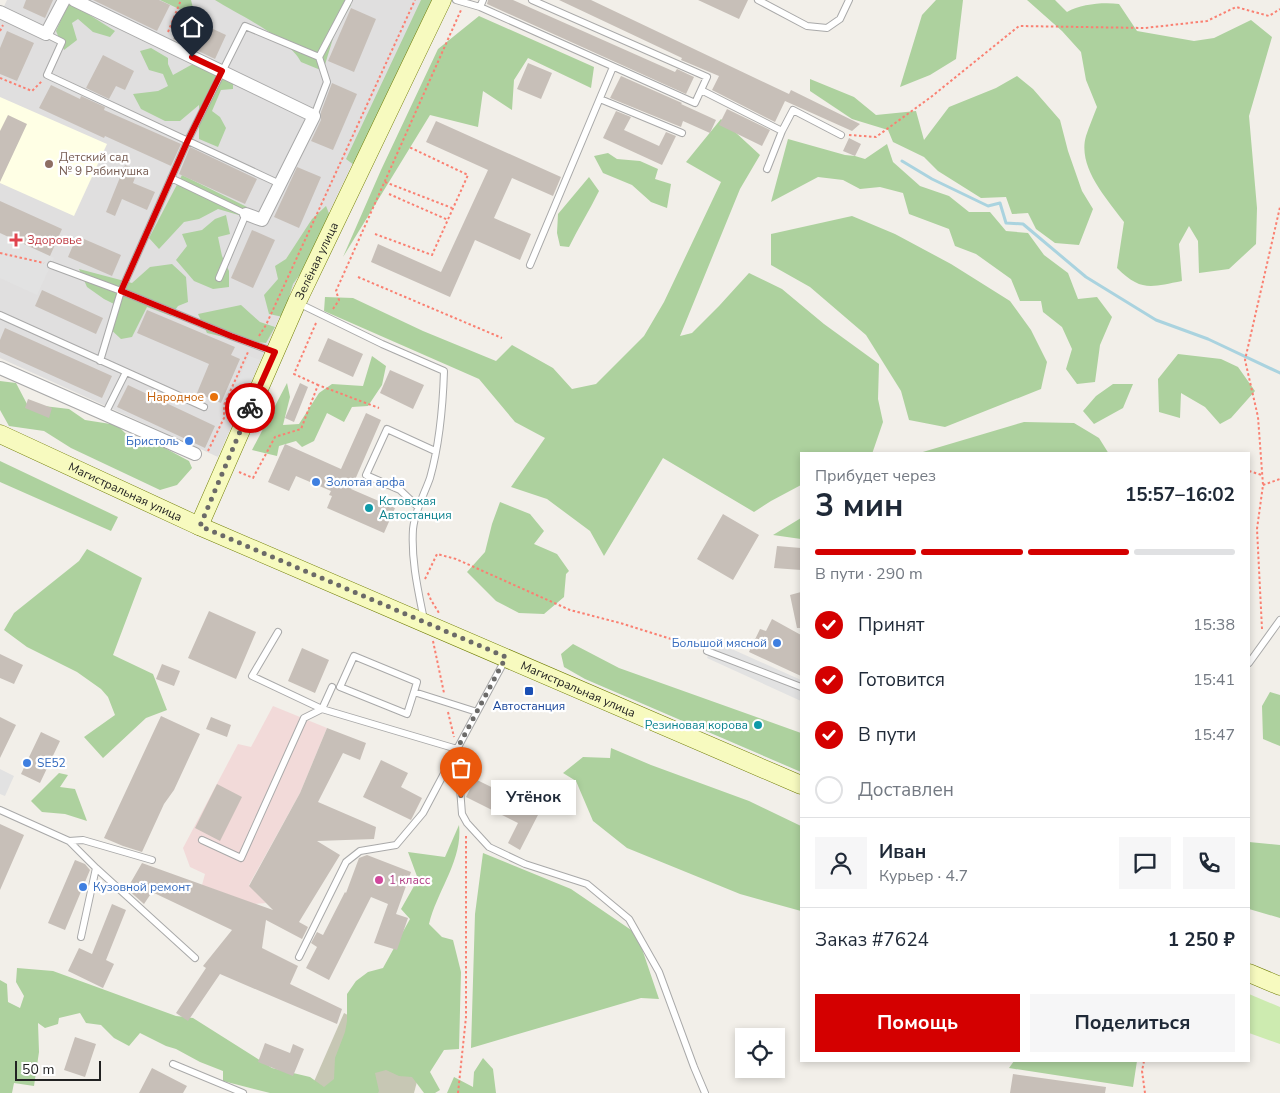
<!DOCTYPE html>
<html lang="ru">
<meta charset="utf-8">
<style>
body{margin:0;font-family:"Nunito Sans",sans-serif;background:#f6f6f7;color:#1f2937;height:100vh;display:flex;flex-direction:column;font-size:19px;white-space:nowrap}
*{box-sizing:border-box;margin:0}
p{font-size:16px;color:#747a83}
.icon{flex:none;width:28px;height:28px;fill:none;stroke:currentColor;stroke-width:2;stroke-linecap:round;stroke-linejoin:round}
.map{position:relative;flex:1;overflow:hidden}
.sheet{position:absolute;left:800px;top:452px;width:450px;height:610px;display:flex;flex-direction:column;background:#fff;border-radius:0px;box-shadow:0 2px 8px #0003}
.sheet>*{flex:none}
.tools{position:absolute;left:735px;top:1028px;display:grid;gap:10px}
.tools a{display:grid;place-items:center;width:50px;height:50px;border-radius:0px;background:#fff;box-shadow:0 2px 8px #0003;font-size:25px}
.scale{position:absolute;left:15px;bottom:12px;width:86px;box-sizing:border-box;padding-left:5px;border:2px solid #222;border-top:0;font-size:14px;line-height:18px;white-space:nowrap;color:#222;-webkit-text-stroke:4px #fff;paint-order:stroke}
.pin{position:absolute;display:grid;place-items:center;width:42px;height:42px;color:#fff;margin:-51px -21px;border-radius:50% 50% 50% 0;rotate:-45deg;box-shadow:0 0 5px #0007}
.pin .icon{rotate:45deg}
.courier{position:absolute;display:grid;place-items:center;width:50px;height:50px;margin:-25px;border:4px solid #d40000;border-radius:50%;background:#fff;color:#222;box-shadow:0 1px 6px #0007}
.bubble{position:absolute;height:35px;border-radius:0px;background:#fff;box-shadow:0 2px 8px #0003;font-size:16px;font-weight:700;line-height:35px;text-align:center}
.summary em{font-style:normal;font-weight:700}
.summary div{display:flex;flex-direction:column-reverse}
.summary{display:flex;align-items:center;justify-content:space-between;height:85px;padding:0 15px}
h1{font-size:32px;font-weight:700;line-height:38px}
.bar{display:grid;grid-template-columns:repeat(4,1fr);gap:8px 5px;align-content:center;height:60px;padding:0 15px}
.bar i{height:6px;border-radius:4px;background:#e0e1e3}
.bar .selected{background:#d40000}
.bar p{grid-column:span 4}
.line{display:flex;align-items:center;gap:12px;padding:0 15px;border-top:1px solid #e0e1e3}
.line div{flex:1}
.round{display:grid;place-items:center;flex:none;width:52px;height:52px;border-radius:0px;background:#f6f6f7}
ol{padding:0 15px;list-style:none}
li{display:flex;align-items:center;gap:15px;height:55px}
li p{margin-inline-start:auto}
li .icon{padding:5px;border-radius:50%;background:#d40000;color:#fff;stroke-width:4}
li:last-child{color:#747a83}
li i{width:28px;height:28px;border:2px solid #e0e1e3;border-radius:50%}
.cta{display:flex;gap:10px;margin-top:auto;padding:10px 15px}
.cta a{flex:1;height:58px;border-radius:0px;background:#d40000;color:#fff;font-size:20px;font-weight:700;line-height:58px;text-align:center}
.cta a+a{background:#f6f6f7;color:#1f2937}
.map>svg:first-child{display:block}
</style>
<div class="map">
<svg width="1280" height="1093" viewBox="0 0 1280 1093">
<rect width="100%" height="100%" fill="#f2efe9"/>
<path fill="#e0dfdf" d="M7 0H431L288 298 218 457 0 358V15Z"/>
<path fill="#f2dad9" d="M273 706 327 728 300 793 249 885 266 903 254 904 202 885 205 874 190 867 183 848 238 744 251 747Z"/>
<path fill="#ffffe5" d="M0 97 107 144 74 216 0 183Z"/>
<path fill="#c7c7b4" d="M344 1013 424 1055 414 1093H309Z"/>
<path fill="#cdebb0" d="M1249 994 1280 1007V1044L1249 1033Z"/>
<path fill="#add19e" d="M160 0H191L193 8 179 9Z
M215 0H346L351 5 335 32 323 71 301 62C289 38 239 15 215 0Z
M421 0H432L354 165 346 159Z
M936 0H963L956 59 930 75 900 87 922 15Z
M1027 0H1055L1067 12C1081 4 1103 2 1119 4L1137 31 1194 41 1214 38 1251 20 1272 37 1249 116 1257 208 1256 244 1229 269 1199 273 1198 241 1189 226 1179 244 1182 281C1151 287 1141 292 1117 268L1124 222C1107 199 1077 167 1086 136 1089 127 1093 117 1097 107L1086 80 1081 52 1062 31Z
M69 2 115 31 110 37 93 32 78 19 72 23 77 40 64 50 56 31Z
M479 16 594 67 591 88 528 58 514 80 512 110 483 91 478 127 430 115 343 257 381 170 438 49Z
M151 48 168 58V64L173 75 191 65 213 62 233 72V89L221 90 212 111 220 117 226 128 218 147 199 139V105L180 121H165L141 109 133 94 158 91 168 86 163 74 149 70 140 51Z
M1017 76 1033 89 1060 120 1068 151 1082 191 1093 209 1079 245 1055 243 1036 229 1028 213 1012 214 1006 197 981 198 938 171 924 157 893 142 888 130 852 119 810 91V79L854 97 876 115 916 111 924 140 949 107 996 88Z
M721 119 760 155 740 189 680 336 692 333 719 306 749 273 782 289 824 324 879 364 878 399 883 422 872 454H801V485L771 501 754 512 663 458 604 556 590 531 547 499 511 487 545 438 515 422 479 379 324 311 325 297 353 298 423 331 496 361 512 345 553 368 572 389 596 384 644 336 664 302 721 182 686 162Z
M788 139 845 155 855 156 865 159 887 144 893 162 920 186 949 196 969 212H990L1006 231 1028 233 1044 255 1068 273 1078 299 1097 297 1112 317 1100 345 1095 382 1077 384 1066 369 1072 349 1062 327 1043 312 1041 301H1020L1011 279 976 254 955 246 949 229 909 214 903 193 880 187 860 189 843 180 818 177 771 202Z
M608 153 617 159 640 161 658 169 655 179 671 184 667 208 651 202 632 185 603 173 594 156Z
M182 175 247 207 242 216 218 209 199 219 184 222 159 249 149 238Z
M589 177 599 191C590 210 578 228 569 247L560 246 557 233 558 214Z
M326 206 330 216 306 266 293 284 283 317 269 314 264 295 278 279 275 266 286 259 312 219Z
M226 215 230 234 218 237 222 256 229 271V287L213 289 194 281 176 260 187 246 182 234 202 230 215 219Z
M852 216 895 234 951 264 1010 301 1031 330 1047 362 1041 389 945 427 909 420 901 391 866 335 810 287 771 265V234Z
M172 264 186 277 188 302 178 306 171 316 147 307 132 337 121 339 107 326 118 306 104 299 87 287 79 269 132 283 150 267Z
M241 305 260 322 275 327 266 343 236 340 207 333 198 314Z
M1178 354 1221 359 1238 367 1255 391 1231 418 1220 424 1205 407 1181 393 1180 418 1159 412 1158 379Z
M372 356 386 366 382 385 368 406 352 407 344 422 327 413 314 441 302 447 296 441 279 446 277 456 252 450 287 383 290 397 283 425 299 424 319 393 332 384 363 386Z
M0 381 16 383 27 404 69 409 85 420 117 425 135 443 148 439 189 461 192 468 177 485 160 490 71 448 44 431 9 426 0 410Z
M1113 384H1133L1123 408 1094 424 1083 411 1096 396Z
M1024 422 1074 423 1099 438 1109 454H916Z
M0 461 118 517 111 531 0 482Z
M500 502 530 514 544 531 534 544 557 554 569 571 566 574 564 597 544 614 519 613 496 601 467 572 485 552 492 524Z
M801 518V539L773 535Z
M87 549 142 578 113 655 153 674 167 710 146 718 103 758 84 737 115 715 108 697 101 689 77 672 27 647 4 630 14 613 79 561Z
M573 644 619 668 801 733V772L585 679 564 667 561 654Z
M1270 692 1280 695V746L1263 739 1262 706Z
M611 748 651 765 749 801 801 826V911L740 894 627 848 593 821 576 781 563 773 583 757 610 758Z
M59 773 68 775 60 787 75 789 87 821 65 814 42 812 31 801Z
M459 825C463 860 437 891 429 924L442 937 453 940 461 972 459 1049 444 1050 430 1072 440 1090 435 1093H424L412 1077 399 1076 386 1070 375 1073 379 1091 378 1093H270L223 1081V1071L200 1062 176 1049 166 1046 140 1033 129 1046 114 1038 101 1025 86 1023 80 1013 59 1018 58 1024 45 1028 38 1023 39 1052 34 1086 14 1083 12 1093H0V980L7 984 8 1002 20 1008 24 996 16 982 17 968 53 971 176 1016 193 1018 272 1068 310 1077 324 1087 334 1079 335 1058 345 1032 347 1021V994L356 981 368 972 383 968 410 919 401 909 418 879 408 852 445 857Z
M1249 842 1280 845V918L1249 909Z
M483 853 571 889 637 934 659 999 641 998 471 1048 475 914Z
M483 1058 493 1069 496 1093H447L454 1077 473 1087 474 1072Z
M1014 1061H1137L1133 1087 1009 1068Z"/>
<path fill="#e2e2e2" d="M0 233 54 258 37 295 0 278Z
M249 356 260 360 238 411 227 406Z
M714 641 801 680V701L707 658Z
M0 769 14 776 5 796 0 794Z"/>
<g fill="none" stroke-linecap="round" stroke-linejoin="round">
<path stroke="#aad3df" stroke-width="3" d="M902 161 932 179 988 206 1000 203 1006 223 1023 224 1086 277 1156 320 1208 339 1280 373"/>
</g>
<path fill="#c7bfb8" d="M26 0H53L45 18 23 8Z
M93 0H159L170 5 157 31Z
M488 0H513L675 72 677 69 694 77 686 94 487 4Z
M559 0H591L789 94 791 90 860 124 852 131 785 101 775 122 712 90 719 76 681 60 682 58Z
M698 0H748L739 19Z
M351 8 376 19 354 72 328 61Z
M183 15 226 35 215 59 173 39Z
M7 31 34 43 17 81 0 74V48Z
M103 55 134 71 125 90 116 86 109 99 86 88Z
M528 63 552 73 541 99 517 89Z
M621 76 682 103 681 104 716 120 710 133 683 121 681 127 610 98Z
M332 83 357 94 333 150 311 141 321 120V112Z
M51 85 80 99 81 96 105 107 104 110 181 144 171 166 105 136 104 138 39 108Z
M727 109 770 130 762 146 719 125Z
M616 111 631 117 624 130 659 146 666 132 676 136 662 165 603 138Z
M8 115 27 124 0 182V131Z
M436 121 561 177 553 196 512 178 494 218 531 234 520 260 475 240 450 297 371 262 378 244 441 272 488 170 426 142Z
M849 138 861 144 855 156 843 151Z
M190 147 257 179 245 204 179 174Z
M125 165 138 170 133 183 155 192 147 210 122 199 115 216 106 212Z
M297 167 321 177 299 228 274 217Z
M0 201 62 229 50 256 0 233Z
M252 230 275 240 253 288 231 278Z
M77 236 121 255 112 276 68 257Z
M42 290 103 318 96 334 35 306Z
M147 310 235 347 231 355 240 359 221 403 197 393 209 364 137 333Z
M5 328 112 376 102 398 0 352V340Z
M328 338 363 354 353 377 318 361Z
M390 370 424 385 413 409 380 393Z
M300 383 308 387 294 422 285 418Z
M128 385 215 426 205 448 117 407Z
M28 399 52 408 49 418 25 408Z
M366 413 381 420 351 489 395 508 384 533 327 508 332 496 329 495 331 491 296 476 289 491 268 482 285 444 341 469Z
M723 514 759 535 733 580 697 559Z
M777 546 801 548V570L774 568Z
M801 592V628H797L790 595Z
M209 611 256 632 236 679 188 658Z
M772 619 801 635V676L749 652 760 629 766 631Z
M302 648 329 660 315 693 288 681Z
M0 654 23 665 14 684 0 678Z
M162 664 180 671 174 686 156 679Z
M161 716 200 734 174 790 164 804 142 852 123 846 104 838Z
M0 717 16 725 0 758Z
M211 717 231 725 227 737 206 729Z
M327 728 366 743 360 760 343 753 318 802 376 827 374 839 317 841 340 855 299 922 308 927 302 939 266 920 262 948 298 966 290 984 342 1009 337 1024 220 974 188 1021 176 1013 206 968 203 966 232 930 152 892 144 904 127 889 142 863 273 910 249 886 300 793Z
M41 732 60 741 40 783 21 774Z
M381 760 408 773 401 787 422 798 411 820 363 797Z
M475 779 540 811 520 850 508 843 518 823 466 797Z
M217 784 242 797 220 841 195 828Z
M0 824 24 835 0 890Z
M367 855 411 872 396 914 408 918 397 950 374 943 388 904 371 897 329 980 306 968 317 947 311 943 317 932 323 935 345 892 346 893 359 858Z
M75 860 85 864 90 870 65 930 48 923Z
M112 904 126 910 106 960 114 964 103 988 68 971 79 948 92 954Z
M75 1037 96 1044 85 1077 64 1070Z
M265 1043 290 1053 293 1044 304 1049 293 1076 258 1062Z
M152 1068 187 1086 183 1093H139Z
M1013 1074 1106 1087 1105 1093H1010Z"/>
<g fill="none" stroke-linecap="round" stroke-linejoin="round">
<defs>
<path id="lane" d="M456 0 480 7 695 103 707 77 532 0
M758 0 807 26 827 28 840 19 849 0
M480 7 483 0
M46 34 62 42 47 75 280 184
M701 90 782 131 793 110 841 135
M600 99 682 133
M314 116 327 82 319 57 349 0
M767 169 782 131
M171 178 246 214 219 278
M51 265 121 291 188 140 245 26 319 57
M530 265 613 67
M298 303 382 344 444 371C443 403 439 446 430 478 424 495 415 510 413 529 411 560 418 590 424 620
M0 315 204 407
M100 361 121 291 231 336 274 352
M105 414 126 372
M418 507 400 490 366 475 387 429 435 451
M278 632 252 676 322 709 332 687
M707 651 801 687
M505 660 457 749 462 814 467 823 489 847 525 864 587 884 629 919 659 972 694 1067 705 1093
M1249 663 1280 620
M414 692 417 682 354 656 340 687 407 714 414 692 477 712
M0 810 69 841 83 840 152 860
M202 840 241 858 304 718 322 709 457 749 423 813 396 845 360 851 346 862 299 957
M69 841 96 868 81 937
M96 868 195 958
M173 1064 243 1093"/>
<path id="street" d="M74 0 314 116 262 220 246 214
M0 12 46 34 64 0
M0 368 195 454"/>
<g id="secondary">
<path id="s1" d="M0 434 199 526 801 785"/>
<path id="s2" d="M199 526 297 302 442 0"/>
<path d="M1249 973 1280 986"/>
</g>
</defs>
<use href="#lane" stroke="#a9a9a9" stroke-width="8"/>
<use href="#street" stroke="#a9a9a9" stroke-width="14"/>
<use href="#secondary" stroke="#707d05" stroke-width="19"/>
<path stroke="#fa8072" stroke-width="2" stroke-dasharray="2.5 2.5" stroke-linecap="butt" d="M0 31 3 25
M168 32 181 0
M0 78 32 91 42 81
M849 135 876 137 931 97 1019 26 1145 28 1207 21 1236 7 1269 16 1280 9
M385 182 452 208
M389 194 448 220
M375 234 432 255 468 175 409 147
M0 253 44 263
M358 277 502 338
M333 309 339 300 336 291 461 10
M316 323 294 374 318 385
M259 336 266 325 415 0
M208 451 224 418V405L248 352
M1249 471 1262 475
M239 472 253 478 275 437 301 429 318 385 379 408
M1263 485 1280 479
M425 579 437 554 456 559 570 610 620 623 700 648
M428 593 431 600 439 613
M1262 629 1257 529 1263 485 1258 417 1245 360 1280 207
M433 641 444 693
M448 712 454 737
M1144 1061 1142 1071 1145 1093
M458 1093 466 1017V836"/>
<use href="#lane" stroke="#fff" stroke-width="6"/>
<use href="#street" stroke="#fff" stroke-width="12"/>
<use href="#secondary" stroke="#f7fabf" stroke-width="18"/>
</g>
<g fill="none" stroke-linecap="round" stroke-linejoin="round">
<path stroke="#6b6a68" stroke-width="5" stroke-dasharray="0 9" d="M250 408 200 526 506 657 457 749 461 798"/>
<path stroke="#d40000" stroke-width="6" d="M192 57 222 71 188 140 121 291 231 336 275 352 250 408"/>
</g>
<circle fill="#8d6e63" stroke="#fff" stroke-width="2" cx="49" cy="164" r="5"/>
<path fill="#e0444e" stroke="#fff" stroke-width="2" d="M13.5 232.5h5v5h5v5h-5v5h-5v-5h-5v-5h5z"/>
<circle fill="#e8710a" stroke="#fff" stroke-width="2" cx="214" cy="397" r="5"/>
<g fill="#3f7fe0" stroke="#fff" stroke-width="2">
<circle cx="189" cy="441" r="5"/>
<circle cx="316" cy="482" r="5"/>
<circle cx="777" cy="643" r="5"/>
<circle cx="27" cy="763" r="5"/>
<circle cx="83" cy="887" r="5"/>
</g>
<g fill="#0f9aa8" stroke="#fff" stroke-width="2">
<circle cx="369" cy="508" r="5"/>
<circle cx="758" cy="725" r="5"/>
</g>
<rect fill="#1a4fb4" stroke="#fff" stroke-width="2" x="524" y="686" width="10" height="10" rx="2.5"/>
<circle fill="#d1479c" stroke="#fff" stroke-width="2" cx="379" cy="880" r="5"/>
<g text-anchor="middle" stroke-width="4.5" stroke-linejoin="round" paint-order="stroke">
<g font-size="12" fill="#785e54" stroke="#fff" text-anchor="start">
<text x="59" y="161">Детский сад<tspan x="59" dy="14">№ 9 Рябинушка</tspan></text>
</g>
<g font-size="12" fill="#be3a42" stroke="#fff" text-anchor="start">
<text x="27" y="244">Здоровье</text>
</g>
<g font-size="12" fill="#222" stroke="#fff">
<text dy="4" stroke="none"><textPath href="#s2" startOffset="290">Зелёная улица</textPath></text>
<text dy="4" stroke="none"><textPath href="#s1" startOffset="138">Магистральная улица</textPath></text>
<text dy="4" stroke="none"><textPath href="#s1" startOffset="632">Магистральная улица</textPath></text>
</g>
<g font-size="12" fill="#c56008" stroke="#fff" text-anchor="end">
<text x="204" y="401">Народное</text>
</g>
<g font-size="12" fill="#366cbe" stroke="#fff" text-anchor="start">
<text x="179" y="445" text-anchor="end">Бристоль</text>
<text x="326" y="486">Золотая арфа</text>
<text x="767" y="647" text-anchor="end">Большой мясной</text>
<text x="37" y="767">SE52</text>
<text x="93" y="891">Кузовной ремонт</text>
</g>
<g font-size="12" fill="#0d838f" stroke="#fff" text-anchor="start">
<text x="379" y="505">Кстовская<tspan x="379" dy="14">Автостанция</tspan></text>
<text x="748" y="729" text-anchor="end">Резиновая корова</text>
</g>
<g font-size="12" fill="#164399" stroke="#fff">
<text x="529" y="710">Автостанция</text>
</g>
<g font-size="12" fill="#b23c85" stroke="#fff" text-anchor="start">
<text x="389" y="884">1 класс</text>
</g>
</g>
</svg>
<div class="tools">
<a><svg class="icon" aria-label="locate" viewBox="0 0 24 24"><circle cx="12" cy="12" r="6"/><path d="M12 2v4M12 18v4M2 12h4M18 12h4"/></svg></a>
</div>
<div class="scale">50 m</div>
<div class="pin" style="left:461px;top:798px;background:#ea580c"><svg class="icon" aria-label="bag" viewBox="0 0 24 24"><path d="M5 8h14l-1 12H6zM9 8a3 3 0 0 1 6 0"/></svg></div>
<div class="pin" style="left:192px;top:57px;background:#1f2937"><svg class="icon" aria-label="home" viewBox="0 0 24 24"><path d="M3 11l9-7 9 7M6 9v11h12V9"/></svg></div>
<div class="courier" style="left:250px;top:408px"><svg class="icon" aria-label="bike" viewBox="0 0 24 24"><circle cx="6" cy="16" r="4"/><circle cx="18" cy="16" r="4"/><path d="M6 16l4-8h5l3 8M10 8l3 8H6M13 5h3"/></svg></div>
<div class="bubble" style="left:491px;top:780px;width:85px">Утёнок</div>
<section class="sheet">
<div class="summary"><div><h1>3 мин</h1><p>Прибудет через</p></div><em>15:57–16:02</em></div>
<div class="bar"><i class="selected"></i><i class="selected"></i><i class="selected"></i><i></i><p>В пути · 290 m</p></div>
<ol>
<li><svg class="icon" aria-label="check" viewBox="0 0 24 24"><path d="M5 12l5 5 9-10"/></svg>Принят<p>15:38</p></li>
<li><svg class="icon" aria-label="check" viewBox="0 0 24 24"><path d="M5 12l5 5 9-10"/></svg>Готовится<p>15:41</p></li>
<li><svg class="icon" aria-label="check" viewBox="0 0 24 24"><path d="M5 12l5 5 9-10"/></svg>В пути<p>15:47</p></li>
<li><i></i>Доставлен</li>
</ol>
<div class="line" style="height:90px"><a class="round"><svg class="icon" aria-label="person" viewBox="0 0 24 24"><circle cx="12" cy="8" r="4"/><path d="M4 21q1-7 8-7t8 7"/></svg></a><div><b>Иван</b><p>Курьер · 4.7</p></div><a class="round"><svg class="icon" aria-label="chat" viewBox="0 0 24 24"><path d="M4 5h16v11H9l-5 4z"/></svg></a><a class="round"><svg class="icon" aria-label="phone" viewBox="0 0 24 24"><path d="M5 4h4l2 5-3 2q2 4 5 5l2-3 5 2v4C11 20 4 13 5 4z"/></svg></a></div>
<div class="line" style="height:65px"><div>Заказ #7624</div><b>1 250 ₽</b></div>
<div class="cta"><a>Помощь</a><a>Поделиться</a></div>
</section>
</div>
